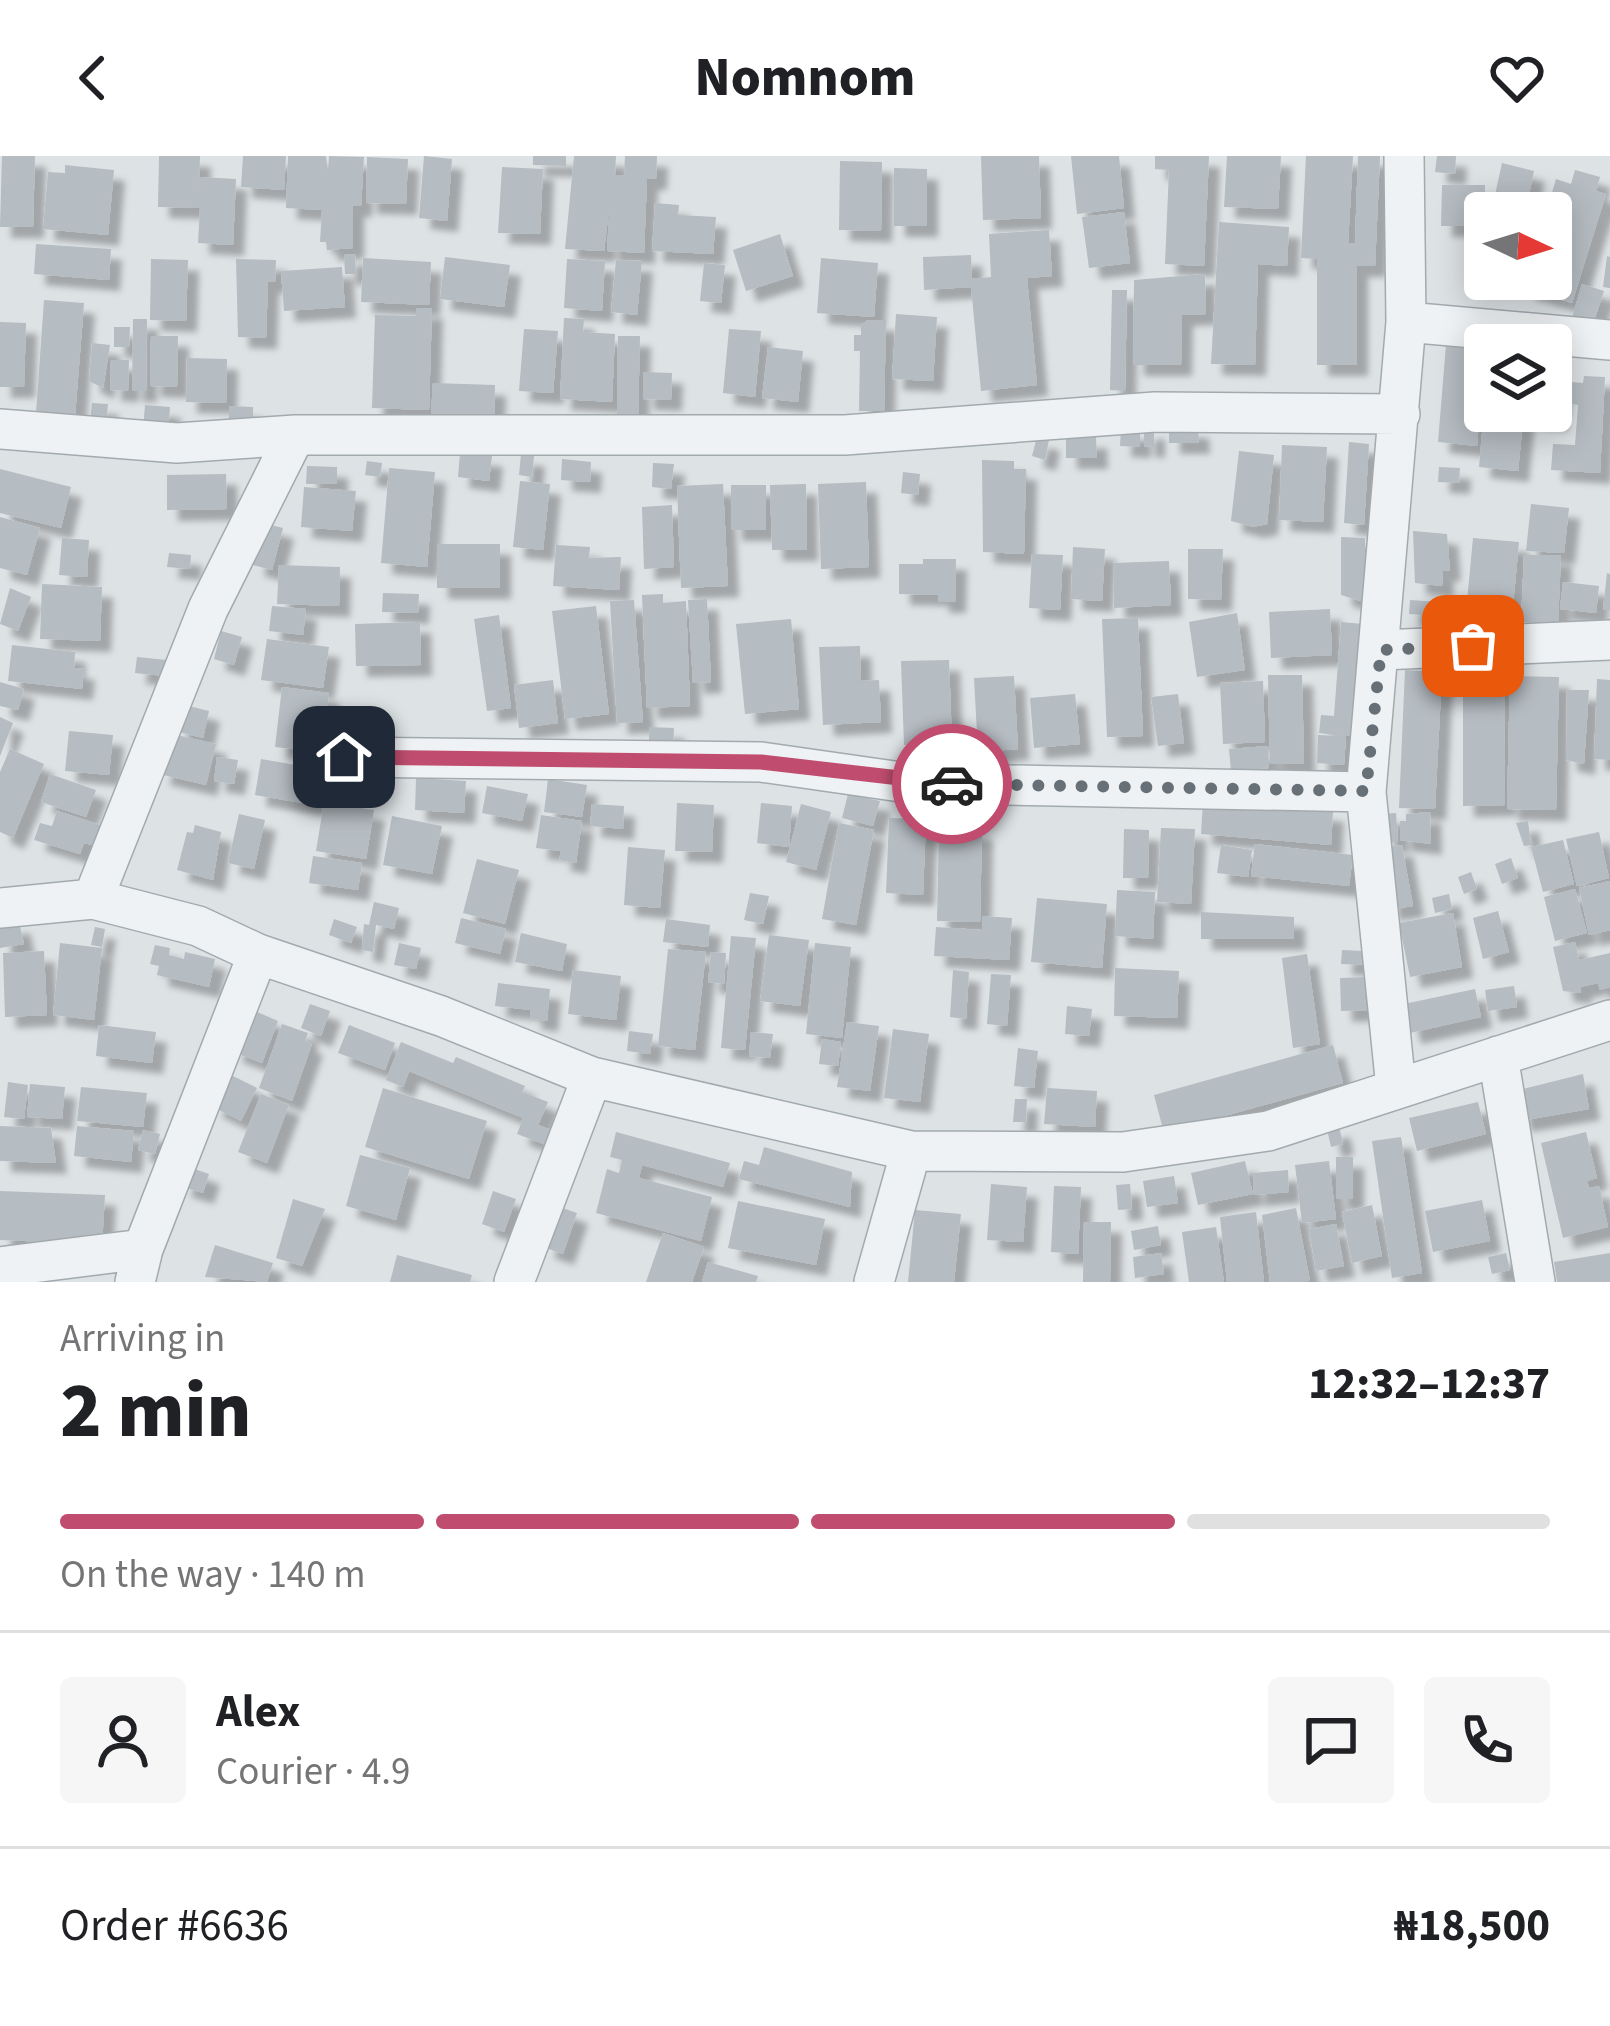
<!DOCTYPE html>
<meta charset="utf-8">
<style>
body{margin:0;font-family:"Source Sans 3",sans-serif;background:#f6f6f6;color:#202124;height:100vh;display:flex;flex-direction:column;font-size:45px;white-space:nowrap}
*{box-sizing:border-box;margin:0}
p{font-size:39px;color:#757577}
.icon{flex:none;width:66px;height:66px;fill:none;stroke:currentColor;stroke-width:2;stroke-linecap:round;stroke-linejoin:round}
.map{position:relative;height:1126px;overflow:hidden}
.details{display:flex;flex-direction:column;background:#fff;flex:1}
.details>*{flex:none}
.needle{width:78px;rotate:94deg}
.buttons{position:absolute;left:1464px;top:36px;display:grid;gap:24px}
.buttons a{display:grid;place-items:center;width:108px;height:108px;border-radius:12px;background:#fff;box-shadow:0 6px 30px #0003;font-size:60px}
.pin{position:absolute;display:grid;place-items:center;width:102px;height:102px;color:#fff;margin:-51px;border-radius:24px;box-shadow:0 6px 18px #0006}
.courier{position:absolute;display:grid;place-items:center;width:120px;height:120px;margin:-60px;border:9px solid #c04d70;border-radius:50%;background:#fff;color:#222;box-shadow:0 3px 15px #0007}
.summary em{font-style:normal;font-weight:800}
.summary div{display:flex;flex-direction:column-reverse}
.summary{display:flex;align-items:center;justify-content:space-between;height:204px;padding:0 60px}
h1{font-size:78px;font-weight:800;line-height:90px}
.bar{display:grid;grid-template-columns:repeat(4,1fr);gap:18px 12px;align-content:center;height:144px;padding:0 60px}
.bar i{height:15px;border-radius:9px;background:#e0e0e0}
.bar .current{background:#c04d70}
.bar p{grid-column:span 4}
.line{display:flex;align-items:center;gap:30px;padding:0 60px;border-top:3px solid #e0e0e0}
.line div{flex:1}
.round{display:grid;place-items:center;flex:none;width:126px;height:126px;border-radius:12px;background:#f6f6f6}
header{display:flex;justify-content:space-between;align-items:center;height:156px;padding:0 60px;background:#fff;font-size:54px;font-weight:800}
.map>svg:first-child{display:block}
</style>
<header><svg class="icon" aria-label="back" viewBox="0 0 24 24"><path d="M15 5l-7 7 7 7"/></svg>Nomnom<svg class="icon" aria-label="heart" viewBox="0 0 24 24"><path d="M12 20l-8-8c-3-5 5-10 8-4 3-6 11-1 8 4z"/></svg></header>
<div class="map">
<svg width="1610" height="1126" viewBox="0 0 1610 1126">
<defs>
<filter id="shadow"><feDropShadow dx="11" dy="11" stdDeviation="3" flood-color="#0004"/></filter>
</defs>
<rect width="100%" height="100%" fill="#dde2e5"/>
<path fill="#b5bcc2" filter="url(#shadow)" d="M2 0H35L33 71H0Z
M159 0H200L199 37 201 21 236 23 233 89 198 87 200 52 158 51Z
M243 0H286L284 34 241 31Z
M288 0H326L328 16 329 0 364 1 361 50H353V92L327 94 326 86H320L322 54 286 52Z
M424 0 452 3 447 65 419 62Z
M533 0H566V10L533 9Z
M574 0H616L615 19H624L625 0H657L656 23H647L644 97 607 95 610 45 604 95 565 93Z
M981 0H1039L1041 62 983 64Z
M1071 0H1119L1124 52 1077 58Z
M1155 0H1209L1204 110 1165 108 1169 14 1155 13Z
M1227 0H1281L1278 53 1224 51Z
M1306 0H1353L1348 87H1355L1358 0H1380L1375 110H1357V209H1317V103L1301 102Z
M1437 0H1456L1455 18 1435 16Z
M367 1 408 3 406 48 366 47Z
M840 5 882 6 881 75 839 74Z
M1502 7 1534 15 1525 57H1491Z
M65 9 114 14 108 79 43 73 48 16 65 17Z
M502 11 543 13 540 78 498 77Z
M894 12 927 13V70H894Z
M1575 14 1600 21 1596 35 1606 38 1572 147 1523 132 1526 123H1551V57H1546L1556 23 1571 28Z
M1442 29H1485V70H1441Z
M655 47 679 49 678 59 716 61 713 98 652 95Z
M1124 56 1130 107 1089 112 1082 61Z
M1219 66 1289 71 1287 110 1258 108 1255 209 1211 208Z
M1049 74 1052 120 1027 122 1037 229 981 235 971 131 924 134 923 101 971 99 972 123 991 121 989 78Z
M780 78 793 120 746 135 733 94Z
M36 88 111 93 109 124 34 118Z
M1483 95H1485V125L1477 123Z
M355 98 356 118H345L344 99Z
M1607 100 1610 101V132L1603 131Z
M445 101 510 109 504 151 440 143Z
M363 102 431 106 429 149 361 146Z
M821 102 878 107 874 161 817 157Z
M151 103 188 104 186 165 150 164Z
M236 103 276 104 275 126H268L266 182 238 181Z
M567 103 605 105 602 155 564 152Z
M616 104 642 105 637 159 611 156Z
M704 107 725 109 721 147 700 145Z
M342 111 345 151 284 155 281 115Z
M1205 118 1206 158 1182 159 1181 209H1133L1134 124Z
M1582 128 1604 135 1592 171 1571 165Z
M1112 134H1127L1125 235 1110 234Z
M44 144 84 147 75 260 36 257Z
M416 152H432L429 254 372 252 375 159 416 160Z
M896 158 937 161 933 225 892 223Z
M564 162 584 163 583 176 615 178 612 246 560 243Z
M133 163H147L146 235H132Z
M868 164H886L884 255H859L860 195H854V179H861V169Z
M0 166 26 167 24 231H0Z
M114 171H130L129 191H114Z
M524 173 558 175 553 237 519 235Z
M729 173 761 175 755 241 723 237Z
M1447 177 1485 191 1477 290 1438 286Z
M151 180H178L177 231 150 230Z
M618 180H640L638 261H617Z
M92 187 110 189 103 232 89 225Z
M768 191 803 195 798 246 762 242Z
M187 202 227 203 226 247 186 246Z
M111 204H129L128 235 110 234Z
M643 216 672 217 671 244 643 243Z
M1584 220 1605 221 1600 317 1551 314 1553 288 1575 289 1578 249 1571 248 1572 226 1583 227Z
M433 227 495 229 494 262 431 258Z
M1551 228 1562 229 1557 264 1531 262 1532 255H1551Z
M92 247 108 248 106 268 90 266Z
M145 249 170 251 168 276 143 273Z
M229 250 253 251V273H229Z
M1484 255H1524L1518 315 1479 311Z
M1169 271H1198L1199 287H1169Z
M1154 272V291L1144 290V273Z
M1121 273 1140 274V291L1120 290Z
M1037 281 1049 284 1045 304 1032 300Z
M1096 281 1097 302H1066V283Z
M1349 286 1369 288 1364 369 1344 367Z
M1282 289 1327 291 1323 366 1279 364Z
M1239 295 1274 299 1267 368 1253 371 1231 365Z
M460 297 492 300 489 325 458 321Z
M521 298 534 300 532 321 519 319Z
M562 303 591 306 590 326 561 324Z
M982 304 1014 305V313H1026L1024 398 983 396Z
M367 305 382 307 380 321 365 319Z
M653 307 674 308 671 333 652 331Z
M307 310 337 311V328H306Z
M1439 311 1460 312 1459 327 1438 326Z
M389 312 435 316 427 411 381 407Z
M0 313 71 331 61 372 0 357Z
M903 316 920 318 918 339 901 337Z
M226 318 227 353 167 354V319Z
M520 325 550 328 543 394 513 391Z
M866 326 869 411 821 413 818 328Z
M723 328 728 430 681 432 677 330Z
M806 328 807 394H772L770 329Z
M731 329H766V374H731Z
M304 331 356 335 352 375 301 371Z
M1531 348 1569 352 1564 397 1526 395Z
M672 349 674 411 644 413 642 351Z
M0 361 40 372 27 419 0 412Z
M263 367 283 372 272 414 253 409Z
M1413 375 1447 378 1450 415 1443 414 1442 430 1415 427Z
M1341 381 1365 382V438L1360 445 1341 439Z
M62 382 89 384 87 421 59 419Z
M1473 382 1519 386 1513 449 1467 445Z
M437 388H500V432H437Z
M556 389 590 391 589 402 621 401 619 434 553 430Z
M1073 391 1105 393 1102 445 1071 443Z
M1188 393H1223L1221 444 1188 443Z
M169 397 191 399 190 413 167 411Z
M1032 398 1063 399 1060 454 1029 452Z
M1524 399H1561L1558 468 1521 466Z
M923 403H956L955 446H938V439L899 438V408H923Z
M1169 405 1171 449 1114 452 1113 407Z
M279 409 340 411 339 450 277 448Z
M1607 417 1610 418V454H1603Z
M1563 426 1599 430 1596 457 1560 453Z
M42 428 102 431 100 485 40 483Z
M10 432 31 441 18 475 0 468Z
M383 437 419 438 418 457 382 456Z
M663 438V447L686 445 690 550 647 552 642 439Z
M707 443 711 526 693 527 688 444Z
M634 444 643 566 617 567 610 445Z
M1410 444 1439 446V460L1409 458Z
M272 450 306 453 303 479 269 475Z
M596 450 609 558 565 563 552 455Z
M1330 453 1332 499 1271 502 1269 456Z
M1237 457 1245 514 1197 521 1189 466Z
M499 459 511 552 487 555 474 463Z
M1138 462 1143 580 1107 581 1102 463Z
M791 463 799 553 745 558 736 468Z
M420 466 421 509 356 510 355 468Z
M1341 466 1363 468 1354 580 1346 579 1344 609 1317 607 1318 579 1341 580 1319 577 1321 559 1334 560Z
M221 475 242 481 234 509 214 503Z
M267 483 329 491 323 532 261 524Z
M12 489 75 496 74 512 84 513 82 533 8 525Z
M860 490 861 525 879 524 881 566 823 569 819 491Z
M137 501 167 504 165 520 135 517Z
M949 504 952 587 904 589 901 505Z
M1405 514 1442 516 1435 653 1399 652Z
M1463 517H1504L1505 649 1463 650Z
M1268 519H1302L1304 608H1270Z
M1014 520 1018 593 978 596 974 522Z
M1510 520 1559 521 1556 654 1507 653Z
M1597 523 1610 524V604L1594 603Z
M553 524 558 567 519 572 514 529Z
M1263 525 1265 586 1223 588 1220 527Z
M0 526 24 533 18 554 0 550Z
M282 531 329 537 322 596 275 591Z
M1567 534H1589L1584 608 1566 604Z
M1075 538 1080 588 1034 592 1030 542Z
M1178 538 1184 587 1158 590 1151 541Z
M181 548 209 555 203 582 175 575Z
M0 561 13 567 0 600Z
M649 571 674 572 673 591H649Z
M69 575 113 579 109 619 65 615Z
M168 577 216 588 206 629 159 618Z
M1268 590 1269 612 1231 615 1229 593Z
M10 593 44 608 13 682 0 676V616Z
M217 601 238 604 234 628 214 625Z
M261 603 320 613 314 649 255 639Z
M50 618 96 634 86 661 41 646Z
M416 622 466 625 464 657 415 654Z
M548 623 587 629 582 661 544 656Z
M487 630 528 638 522 665 482 657Z
M848 638 880 645 873 670 842 662Z
M1203 645 1333 655 1331 689 1201 678Z
M324 646 374 654 366 703 316 695Z
M677 647 714 649 712 696 675 695Z
M761 647 792 650 789 691 757 687Z
M592 648 624 650 623 673 590 670Z
M801 648 831 656 816 714 786 706Z
M57 655 103 670 96 690 84 687 80 698 34 684 40 667 52 670Z
M1430 656 1431 688 1400 684V665H1406V658Z
M1396 657 1398 686H1384L1382 658Z
M239 658 265 664 254 713 228 707Z
M541 659 582 665 576 707 559 704 561 695 536 692Z
M392 660 442 670 432 718 383 709Z
M889 662 926 663 923 739 886 737Z
M1528 665 1531 689 1524 690 1516 667Z
M839 667 874 674 856 769 822 763Z
M195 669 221 676 213 724 177 714 187 676 193 677Z
M939 672 982 673 980 766 937 765Z
M1161 672 1195 673 1191 748 1157 746Z
M1124 673 1149 674 1148 722H1123Z
M1599 676 1609 722 1577 730 1566 683Z
M1563 684 1574 728 1543 736 1531 691Z
M1255 688 1353 699 1349 730 1251 720Z
M1221 689 1252 694 1248 721 1217 717Z
M1402 689 1413 750 1388 754 1383 692Z
M628 691 665 694 660 752 624 749Z
M313 700 362 707 358 734 309 727Z
M1511 702 1518 722 1502 728 1495 708Z
M477 703 519 714 505 768 463 757Z
M1471 716 1477 733 1464 738 1458 721Z
M1610 725V774L1589 779 1579 732Z
M1575 733 1587 777 1555 785 1544 741Z
M1117 734 1155 736 1153 783 1115 780Z
M750 737 769 740 763 768 744 764Z
M1449 738 1452 753 1435 757 1432 742Z
M1037 742 1107 748 1102 812 1031 806Z
M374 746 399 752 394 773 376 769 373 796 362 794 364 768 369 769Z
M1498 755 1509 796 1483 803 1473 762Z
M1201 756 1294 761V783H1201Z
M1453 757 1462 811 1410 821 1399 767Z
M983 760 1012 762 1009 804 934 800 936 771 982 774Z
M461 762 506 773 500 798 455 787Z
M334 763 357 771 351 787 329 779Z
M666 763 710 769 708 791 663 786Z
M19 766 24 788 0 792V770Z
M95 771 105 773 102 791 91 789Z
M521 777 567 788 562 815 515 806Z
M769 779 809 784 800 850 760 845Z
M731 780 756 782 745 894 721 892Z
M1575 786 1579 804 1610 797V831L1600 834 1598 827 1580 831 1581 837 1563 835 1553 791Z
M60 787 102 792 94 864 53 859Z
M399 787 421 792 416 813 394 809Z
M815 787 851 791 842 882 806 878Z
M155 789 170 792 169 799 184 803 185 796 215 803 209 831 157 819 159 810 150 808Z
M668 793 706 796 695 894 658 890Z
M1342 794 1363 795V809L1341 808Z
M44 795 47 859 5 861 3 797Z
M711 796 726 797 724 828 708 826Z
M1307 798 1320 888 1293 892 1282 802Z
M1115 812 1179 815 1177 862 1114 860Z
M573 814 621 820 616 864 568 858Z
M953 814 969 816 966 863 950 861Z
M991 818 1011 819 1007 870 987 868Z
M1367 821 1368 854 1341 855 1340 822Z
M498 827 550 833 547 865 530 862 531 854 495 850Z
M1514 830 1517 851 1488 855 1485 834Z
M1475 833 1481 861 1410 877 1404 848Z
M310 848 330 855 321 880 301 872Z
M1067 850 1092 853 1089 880 1065 878Z
M248 852 278 865 262 907 231 895Z
M847 866 879 870 870 935 837 931Z
M282 868 308 877 305 885 312 888 292 945 259 932Z
M99 869 156 876 152 907 96 900Z
M349 869 395 887 385 914 338 897Z
M893 873 929 878 920 946 884 942Z
M629 875 653 878 650 898 627 895Z
M751 876 773 878 770 902 749 900Z
M822 883 841 886 838 910 819 908Z
M401 886 453 907 456 901 525 930 522 936 548 946 538 969 551 974 546 989 517 978 523 962 409 915 403 931 386 924Z
M1333 889 1343 927 1164 977 1154 939Z
M1018 892 1038 895 1034 932 1014 930Z
M227 917 257 932 241 965 211 950Z
M1583 918 1589 953 1520 965 1515 935Z
M8 926 28 929 24 963 4 961Z
M30 928 65 931 62 963 27 961Z
M81 931 147 937 143 971 77 965Z
M383 932 487 965 469 1023 365 991Z
M1047 932 1097 935 1095 971 1044 968Z
M261 938 289 949 267 1007 238 996Z
M1015 943H1027L1026 966H1013Z
M1478 946 1486 978 1417 995 1409 962Z
M0 970 51 972 56 1007 0 1005Z
M77 970 134 975 131 1006 74 1000Z
M1339 970 1343 988 1331 991 1327 973Z
M143 974 160 978 155 998 138 994Z
M616 976 730 1007 723 1031 642 1009 639 1022 712 1041 701 1085 596 1057 607 1013 619 1017 622 1004 610 1001Z
M1586 976 1597 1022 1587 1025 1589 1032 1599 1030 1608 1071 1563 1082 1541 987Z
M1401 981 1422 1117 1392 1122 1372 985Z
M764 991 852 1016 850 1051 739 1023 744 1005 759 1009Z
M360 999 410 1012 396 1064 346 1050Z
M1336 1001H1353V1043H1336Z
M1245 1005 1253 1038 1198 1049 1191 1017Z
M1329 1005 1336 1063 1302 1067 1295 1009Z
M186 1010 209 1018 203 1037 180 1030Z
M1288 1014 1289 1036 1254 1039 1253 1017Z
M1174 1020 1178 1047 1147 1051 1143 1025Z
M991 1028 1027 1031 1023 1086 987 1084Z
M1130 1028 1132 1053 1118 1054 1116 1029Z
M1054 1030 1081 1031 1078 1098 1051 1096Z
M0 1035 105 1039 102 1088 0 1084Z
M493 1035 516 1043 504 1076 482 1068Z
M293 1043 325 1053 302 1110 276 1102Z
M1482 1044 1490 1085 1433 1096 1425 1055Z
M738 1045 825 1063 816 1109 728 1092Z
M1372 1049 1382 1100 1352 1107 1342 1056Z
M557 1050 577 1057 563 1098 543 1091Z
M1296 1052 1310 1125 1270 1126 1262 1059Z
M915 1054 961 1058 954 1126H908Z
M1256 1056 1264 1126H1227L1220 1061Z
M1084 1066H1111L1110 1126H1083Z
M1336 1068 1344 1110 1316 1115 1309 1073Z
M1158 1070 1161 1089 1134 1094 1131 1075Z
M1216 1071 1224 1126H1189L1182 1076Z
M663 1077 704 1091 692 1126H646Z
M215 1089 273 1107 267 1126 205 1121Z
M1161 1097 1164 1118 1135 1122 1133 1101Z
M1506 1097 1510 1114 1492 1118 1488 1101Z
M1610 1097V1126H1557L1554 1106Z
M397 1099 472 1119 470 1126H390Z
M708 1106 758 1120 756 1126H702Z"/>
<g fill="none" stroke-linecap="round" stroke-linejoin="round">
<defs>
<path id="minor" d="M1406 166 1610 184
M0 273 177 287 295 279H845L1155 256 1400 258
M1381 494 1610 484
M344 601 761 606 908 627 1366 636
M93 743 208 453 295 279
M0 752 93 743 198 770 258 798 441 860 592 921 911 995 1123 996 1268 975 1610 864
M1498 900 1535 1126
M1396 932 1366 636 1406 166 1404 0
M0 1111 143 1093
M135 1126 143 1093 258 798
M514 1126 592 921
M874 1126 911 995"/>
</defs>
<use href="#minor" stroke="#a3aaae" stroke-width="42"/>
<use href="#minor" stroke="#eff2f4" stroke-width="39"/>
</g>
<g fill="none" stroke-linecap="round" stroke-linejoin="round">
<path stroke="#677076" stroke-width="12" stroke-dasharray="0 21.6" d="M952 628 1366 635 1381 494 1473 490"/>
<path stroke="#c04d70" stroke-width="15" d="M344 601 761 606 952 628"/>
</g>
</svg>
<div class="buttons">
<a><svg class="needle" viewBox="-14 -14 28 28"><path d="M0-13l5 13h-10z" fill="#e53935"/><path d="M0 13l5-13h-10z" fill="#757577"/></svg></a>
<a><svg class="icon" aria-label="layers" viewBox="0 0 24 24"><path d="M12 4l9 5-9 5-9-5zM3 14l9 5 9-5"/></svg></a>
</div>
<div class="pin" style="left:1473px;top:490px;background:#ea580c"><svg class="icon" aria-label="bag" viewBox="0 0 24 24"><path d="M5 8h14l-1 12H6zM9 8a3 3 0 0 1 6 0"/></svg></div>
<div class="pin" style="left:344px;top:601px;background:#1f2937"><svg class="icon" aria-label="home" viewBox="0 0 24 24"><path d="M3 11l9-7 9 7M6 9v11h12V9"/></svg></div>
<div class="courier" style="left:952px;top:628px"><svg class="icon" aria-label="car" viewBox="0 0 24 24"><path d="M5 17H2v-5l4-1 3-4h7l3 4 3 1v5h-3M9 17h6M6 11h13"/><circle cx="7" cy="17" r="2"/><circle cx="17" cy="17" r="2"/></svg></div>
</div>
<section class="details">
<div class="summary"><div><h1>2 min</h1><p>Arriving in</p></div><em>12:32–12:37</em></div>
<div class="bar"><i class="current"></i><i class="current"></i><i class="current"></i><i></i><p>On the way · 140 m</p></div>
<div class="line" style="height:216px"><a class="round"><svg class="icon" aria-label="person" viewBox="0 0 24 24"><circle cx="12" cy="8" r="4"/><path d="M4 21q1-7 8-7t8 7"/></svg></a><div><b>Alex</b><p>Courier · 4.9</p></div><a class="round"><svg class="icon" aria-label="chat" viewBox="0 0 24 24"><path d="M4 5h16v11H9l-5 4z"/></svg></a><a class="round"><svg class="icon" aria-label="phone" viewBox="0 0 24 24"><path d="M5 4h4l2 5-3 2q2 4 5 5l2-3 5 2v4C11 20 4 13 5 4z"/></svg></a></div>
<div class="line" style="height:156px"><div>Order #6636</div><b>₦18,500</b></div>
</section>
